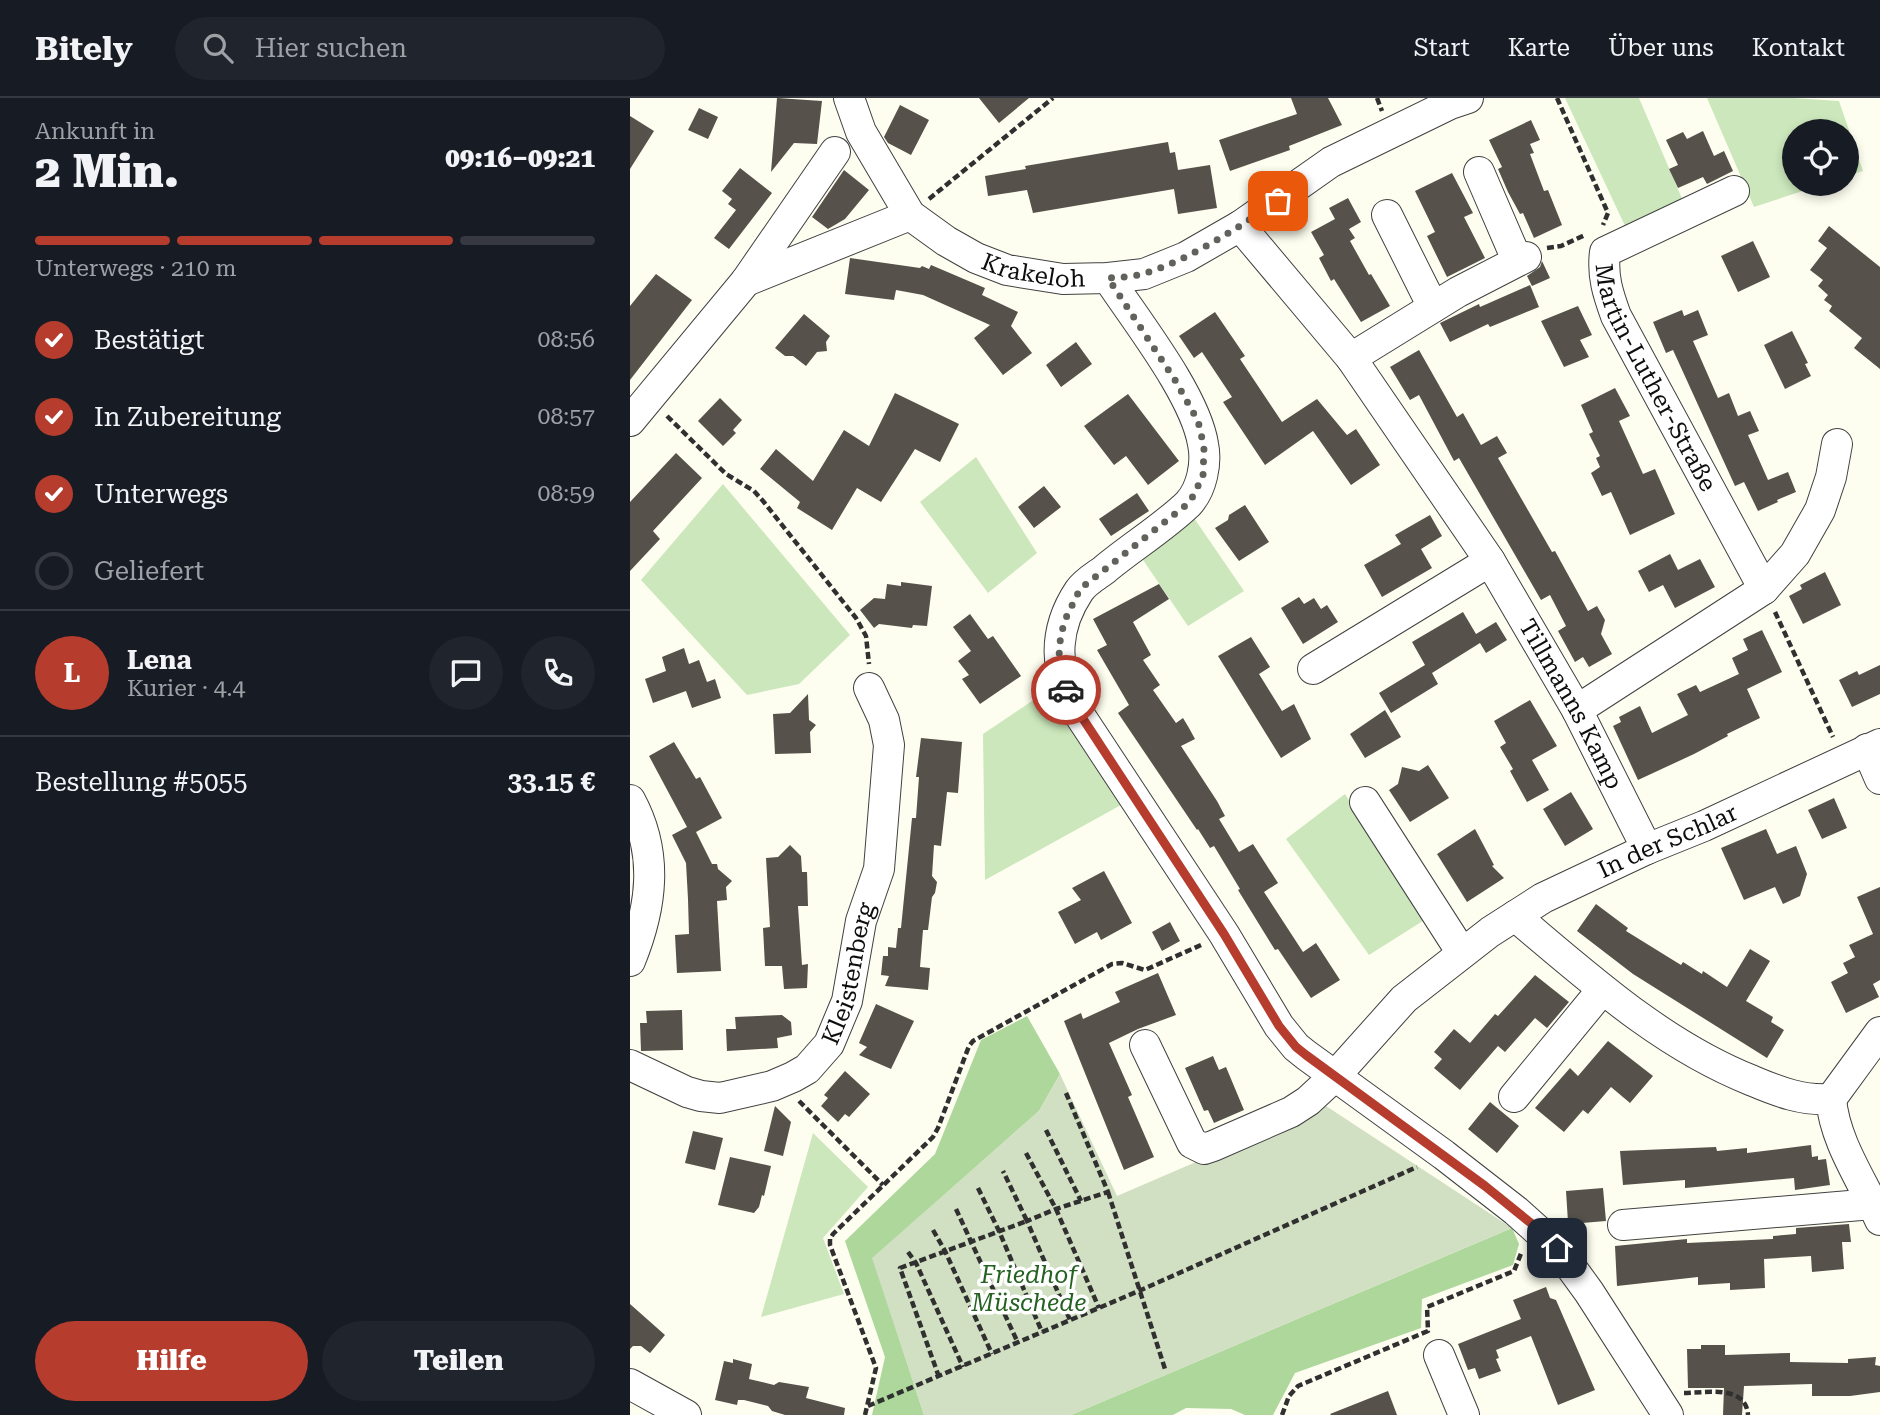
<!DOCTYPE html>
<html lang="de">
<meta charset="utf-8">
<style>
body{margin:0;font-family:"Roboto Serif",serif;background:#20242c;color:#f1f3f6;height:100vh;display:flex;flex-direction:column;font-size:26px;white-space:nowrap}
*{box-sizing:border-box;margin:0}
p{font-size:23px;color:#9ea1a6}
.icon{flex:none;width:38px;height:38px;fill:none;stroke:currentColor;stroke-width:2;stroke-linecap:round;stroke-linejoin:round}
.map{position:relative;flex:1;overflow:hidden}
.drawer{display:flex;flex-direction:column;background:#171b24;width:630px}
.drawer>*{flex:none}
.tools{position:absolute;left:1152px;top:21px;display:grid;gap:14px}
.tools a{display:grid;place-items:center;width:77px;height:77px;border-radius:50%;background:#171b24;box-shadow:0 4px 10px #0003;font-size:35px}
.pin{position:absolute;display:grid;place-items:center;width:60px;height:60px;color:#fff;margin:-30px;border-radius:14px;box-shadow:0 4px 10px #0006}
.courier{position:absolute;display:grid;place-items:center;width:70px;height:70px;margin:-35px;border:5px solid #b63d2e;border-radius:50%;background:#fff;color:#222;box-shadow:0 2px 9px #0007}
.summary em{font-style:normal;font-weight:800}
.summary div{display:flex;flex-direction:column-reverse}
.summary{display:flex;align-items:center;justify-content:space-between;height:119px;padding:0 35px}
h1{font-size:46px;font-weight:800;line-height:52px}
.bar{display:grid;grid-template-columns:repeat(4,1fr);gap:10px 7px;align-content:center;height:84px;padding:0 35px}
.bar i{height:9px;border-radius:5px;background:#363941}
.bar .active{background:#b63d2e}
.bar p{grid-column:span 4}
.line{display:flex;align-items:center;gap:18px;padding:0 35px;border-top:2px solid #363941}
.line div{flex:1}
.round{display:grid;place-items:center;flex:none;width:74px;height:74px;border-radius:37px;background:#20242c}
ol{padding:0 35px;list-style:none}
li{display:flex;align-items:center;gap:21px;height:77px}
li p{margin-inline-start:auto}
li .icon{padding:7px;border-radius:50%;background:#b63d2e;color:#fff;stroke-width:4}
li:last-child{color:#9ea1a6}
li i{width:38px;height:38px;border:4px solid #363941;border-radius:50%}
.button{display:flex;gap:14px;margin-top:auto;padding:14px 35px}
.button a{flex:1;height:80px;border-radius:42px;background:#b63d2e;color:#fff;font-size:28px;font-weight:800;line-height:80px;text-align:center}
.button a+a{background:#20242c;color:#f1f3f6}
header{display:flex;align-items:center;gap:42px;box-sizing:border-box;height:98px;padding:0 35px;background:#171b24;border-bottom:2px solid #363941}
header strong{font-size:33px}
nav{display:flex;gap:38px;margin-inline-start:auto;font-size:24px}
.search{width:490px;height:63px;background:#20242c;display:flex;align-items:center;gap:18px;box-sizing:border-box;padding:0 24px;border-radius:38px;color:#9ea1a6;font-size:26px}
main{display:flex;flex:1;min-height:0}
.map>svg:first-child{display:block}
</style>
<header>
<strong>Bitely</strong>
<div class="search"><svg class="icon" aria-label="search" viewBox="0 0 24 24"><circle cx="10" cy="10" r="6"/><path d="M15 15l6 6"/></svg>Hier suchen</div>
<nav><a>Start</a><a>Karte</a><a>Über uns</a><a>Kontakt</a></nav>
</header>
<main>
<section class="drawer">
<div class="summary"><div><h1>2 Min.</h1><p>Ankunft in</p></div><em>09:16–09:21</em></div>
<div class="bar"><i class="active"></i><i class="active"></i><i class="active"></i><i></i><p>Unterwegs · 210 m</p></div>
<ol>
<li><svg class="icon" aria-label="check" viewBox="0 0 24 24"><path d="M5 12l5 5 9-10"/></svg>Bestätigt<p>08:56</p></li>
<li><svg class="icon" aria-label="check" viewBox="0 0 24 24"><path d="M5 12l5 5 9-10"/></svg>In Zubereitung<p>08:57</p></li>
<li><svg class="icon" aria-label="check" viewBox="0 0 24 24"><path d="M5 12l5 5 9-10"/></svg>Unterwegs<p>08:59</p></li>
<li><i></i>Geliefert</li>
</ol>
<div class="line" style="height:126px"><b class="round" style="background:#b63d2e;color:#fff">L</b><div><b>Lena</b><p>Kurier · 4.4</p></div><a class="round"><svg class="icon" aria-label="chat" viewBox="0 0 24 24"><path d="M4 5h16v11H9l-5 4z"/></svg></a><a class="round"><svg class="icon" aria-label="phone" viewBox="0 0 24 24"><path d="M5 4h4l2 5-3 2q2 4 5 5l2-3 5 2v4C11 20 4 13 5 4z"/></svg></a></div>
<div class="line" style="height:91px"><div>Bestellung #5055</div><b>33.15 €</b></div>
<div class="button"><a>Hilfe</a><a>Teilen</a></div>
</section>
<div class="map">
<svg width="1250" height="1317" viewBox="0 0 1250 1317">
<rect width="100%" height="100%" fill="#fefef0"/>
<path fill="#cbe7bb" d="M935 0H1009L1053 103 996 130Z
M1077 0H1162L1209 3 1233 73 1216 78V33H1164V86H1194L1124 109Z
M346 359 407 455 358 495 290 404Z
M93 386 220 537 169 586 117 597 11 482Z
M564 420 614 493 558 528 511 459Z
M417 593 491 707 355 782 353 636Z
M715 696 796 821 739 857 656 741Z
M183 1035 238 1089 193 1140 214 1196 131 1219Z"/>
<path fill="#add79b" d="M397 918 430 976 409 1013 243 1160 294 1317H242L255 1259 215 1143 305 1056 351 942Z
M882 1130 889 1146 883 1167 792 1201 791 1230 665 1275 643 1317H615L601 1311 556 1310 543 1317H441Z"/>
<path fill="#d1dfc2" d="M430 976 487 1098 696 1008 882 1130 441 1317H294L242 1160 409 1013Z"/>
<path fill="#56514b" d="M147 0 192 3 187 46 164 45 141 74Z
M349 0H399L369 25Z
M661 0H698L712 27 659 48 660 52 600 73 589 42 667 16Z
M270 7 299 22 281 57 258 45 254 39Z
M69 10 88 19 78 41 58 32Z
M0 18 24 33 0 71Z
M901 22 910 42 900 46 904 55 900 56 914 93 918 92 932 127 904 140 893 115 890 116 878 94 868 71 872 69 859 42Z
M1073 33 1084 58 1094 53 1103 73 1077 86 1073 79 1048 90 1039 71 1048 67 1036 42 1053 34 1057 41Z
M538 44 540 55 545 54 548 72 580 67 587 110 548 116 544 91 403 115 397 92 358 98 355 78 396 71 395 68Z
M110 70 142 95 99 151 84 140 106 112 98 106 102 101 92 93Z
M214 72 239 92 215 121 198 131 182 119Z
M822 75 843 115 834 119 855 160 817 179 797 138 805 134 785 93Z
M718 100 731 124 719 131 725 140 720 143 739 177 741 176 760 208 731 224 704 181 701 183 689 160 694 157 681 134 705 121 699 110Z
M1199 128 1250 169V271L1224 250 1232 240 1199 213 1202 208 1194 202 1198 197 1188 188 1193 182 1180 172 1197 150 1188 143Z
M1123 143 1140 179 1108 194 1091 158Z
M220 160 290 170 292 168 299 171 301 167 355 190 352 197 388 214 381 228 402 255 373 277 344 240 360 227 293 197 266 192 264 202 215 196Z
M912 163 920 180 902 188 897 178 910 169Z
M26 176 62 202 0 282V208Z
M900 187 909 209 860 229 858 226 820 244 810 225 849 206 850 209Z
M948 208 962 237 950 242 959 259 934 269 911 223Z
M1052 212 1054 218 1068 212 1078 237 1063 243 1088 300 1099 295 1108 318 1120 313 1129 333 1118 337 1138 382 1158 374 1166 394 1147 402 1148 404 1128 413 1114 384 1105 388 1043 252 1036 255 1023 224Z
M585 214 615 258 610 261 652 324 687 301 717 337 726 331 750 367 721 387 683 333 635 367 593 304 602 299 572 254 564 260 549 238Z
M174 216 200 238 196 244 197 253 187 254 176 268 163 258H155L145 250Z
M1162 233 1178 265 1175 266 1181 278 1155 291 1134 247Z
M446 244 462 266 431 289 416 267Z
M789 252 827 319 833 315 851 347 867 338 877 355 868 360 922 454 925 453 958 513 967 508 975 522 971 536 982 556 959 569 953 559 945 564 928 533 936 528 920 497 911 502 829 360 824 363 789 297 780 302 760 269Z
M985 290 1000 318 989 323 1013 376 1025 371 1045 416 1000 437 981 394 972 398 961 375 970 369 966 360 970 358 959 336 963 334 951 307Z
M265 295 329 326 310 364 285 351 251 404 227 390 202 432 167 410 170 404 130 371 146 351 183 383 214 332 239 348Z
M498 296 549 363 518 387 496 358 484 367 454 328Z
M90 300 112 322 103 332 106 335 93 348 68 323Z
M46 355 72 380 23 433 30 441 0 473V404Z
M414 388 431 409 404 430 388 409Z
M507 395 519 413 481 438 469 421Z
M615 407 639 444 609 463 585 430 598 422 599 417Z
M800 417 812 438 791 451 802 470 752 499 734 467 771 446 765 437Z
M1040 456 1048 472 1070 461 1085 489 1045 510 1033 487 1019 494 1008 473Z
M1195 474 1211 507 1173 526 1159 498 1172 491 1170 487Z
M271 484 302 488 297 528 283 527 282 530 249 526 244 530 230 512 244 500 255 501 257 486 271 488Z
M529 486 539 501 503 524 521 557 513 562 530 587 523 592 546 625 553 620 559 630 565 641 551 648 587 703 595 718 589 721 609 754 623 746 648 785 634 794 673 854 686 845 710 882 681 900 648 851 645 852 608 792 610 791 584 748 580 750 568 731 567 732 488 615 499 607 467 552 477 547 463 521Z
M669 499 674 506 684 500 691 511 697 507 708 524 673 546 651 510Z
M833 514 846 536 866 524 877 542 856 555 850 545 802 575 808 586 761 615 749 595 795 567 782 544Z
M340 516 358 541 363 538 391 578 350 606 332 581 339 577 328 563 341 553 323 529Z
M1132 532 1152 574 1117 591 1130 620 1097 636 1098 638 1064 656 1008 682 983 628 991 624 989 619 1010 608 1022 635 1058 617 1047 596 1066 587 1070 594 1109 576 1102 560 1118 552 1113 541Z
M621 539 640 569 629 576 652 613 664 606 681 641 651 660 588 558Z
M54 550 59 566 69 562 77 584 85 581 91 600 62 610 56 593 23 605 15 581 36 573 32 559Z
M1250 567V596L1222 609 1209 582 1227 573 1229 577Z
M178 596 179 622 186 627 180 634 181 655 145 656 143 616 160 615Z
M900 602 927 648 902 662 919 692 897 704 880 673 883 671 870 649 876 645 864 623Z
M755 612 771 639 735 660 720 636Z
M291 640 332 644 328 695 317 694 311 748 304 747 302 778 307 784 305 795 302 799 298 832H293L290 869 300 870 298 892 255 888 259 878 251 877 253 858H258V849L266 850 268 830H271L282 720H286L289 679H286Z
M44 644 66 681 70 679 92 720 66 734 82 766H87L88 771 102 783 96 789 97 802 87 803 91 873 47 875 45 837 59 836 58 801 56 765 42 737 57 729 19 658Z
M798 667 819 700 780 724 759 692 768 686 772 669 789 673Z
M941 694 963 731 935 748 913 711Z
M1204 700 1217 730 1192 741 1178 712Z
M845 731 864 767 862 768 874 780 837 804 807 756Z
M1136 731 1147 756 1166 748 1177 776 1170 798 1153 806 1145 789 1114 802 1091 750Z
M160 747 171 758 172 774H177L178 808H168L172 867 178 866 177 890 154 891 152 868H135L133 830 140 829 136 760 148 759Z
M474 773 502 825 471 842 467 834 445 846 428 814 451 802 442 790Z
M1250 789V882L1243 886 1249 899 1216 915 1201 884 1218 875 1213 865 1225 859 1219 847 1243 836 1227 799Z
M966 806 998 830 996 833 1051 867 1053 864 1072 876 1073 873 1097 889 1120 851 1140 863 1116 903 1143 919 1141 924 1154 932 1137 960 1003 876 947 833Z
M540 824 550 843 532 853 522 834Z
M528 875 546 917 508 931 479 945 502 997 498 999 524 1059 494 1072 434 923 451 915 453 921 490 904 485 894Z
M905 877 939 904 917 930 905 920 875 954 868 948 830 992 804 970 812 961 804 954 824 931 840 945 865 916 868 918Z
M246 906 284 923 261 971 229 957 237 949 229 945Z
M52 912 53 952 11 953 10 925H17L16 913Z
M152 917 161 924 162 937 147 940 148 950 97 953 96 931H106L105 919Z
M978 943 1023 978 1000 1005 981 989 958 1016 953 1012 934 1034 905 1010 940 970 948 978Z
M583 958 589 972 596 969 614 1012 584 1025 578 1012 574 1013 555 970Z
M215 973 240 996 219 1019 215 1016 208 1024 191 1008 198 1000 194 997Z
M860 1004 889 1028 867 1055 838 1031Z
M145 1008 161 1024 153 1058 134 1053Z
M63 1033 93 1040 85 1072 55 1065Z
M1181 1047 1182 1059 1188 1058V1062L1196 1061 1200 1087 1165 1092 1164 1080 1055 1090V1082L993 1087 990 1053 1086 1049 1087 1053 1117 1050V1055Z
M100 1059 141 1068 134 1098 132 1097 129 1109 124 1115 88 1107Z
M973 1090 976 1123 952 1125V1123L938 1124 936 1093Z
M1219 1126 1221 1144H1212L1214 1171 1182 1174 1181 1158 1134 1161 1135 1190 1100 1192V1185L1068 1187V1179L987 1188 985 1148 1057 1141V1145L1143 1141V1138L1166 1136V1130Z
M916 1189 920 1200 926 1202 965 1292 928 1307 901 1238 866 1252 869 1260 866 1261 871 1273 849 1281 845 1270 838 1272 828 1246 891 1221 883 1202Z
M0 1206 35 1237 20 1255 11 1248H3L0 1251Z
M1071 1247H1095V1257L1160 1255V1264L1218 1265V1261L1246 1259 1245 1267 1250 1268V1294L1220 1298H1182V1286L1114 1288 1112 1317H1093L1094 1290H1058L1057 1251H1071Z
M103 1261 122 1266 119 1281 144 1287 149 1284 179 1289 176 1300 215 1310 214 1317H155L142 1313 138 1308 114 1302H108L107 1307 85 1302 94 1263 103 1265Z
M758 1293 767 1317H701L700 1316Z"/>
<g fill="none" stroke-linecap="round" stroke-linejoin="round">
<defs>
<g id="minor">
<path id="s1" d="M219 0 231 34 280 117 316 143 346 160 377 172 433 181 478 180 514 176 556 159 610 128 701 64 820 6 838 0"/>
<path d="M849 74 887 162"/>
<path id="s2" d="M1104 93 975 154C972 178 978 196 986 218L1134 491"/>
<path d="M757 117 803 209"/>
<path id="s3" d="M610 128 721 260 860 463 947 612 1017 751"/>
<path d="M478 180C507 224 565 297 573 346 577 365 572 391 558 406 533 430 500 450 474 472 466 478 455 484 449 493 425 529 424 565 441 604L594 836 649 928 666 949 676 957 814 1057 886 1113 916 1140 927 1150 959 1194 1038 1317"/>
<path d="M116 183 280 117"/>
<path d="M721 260 828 194 896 159"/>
<path d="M0 323 116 183 205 54"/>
<path d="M683 571 860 463"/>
<path d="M947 612 1134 491 1165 456 1190 412 1201 379 1207 346"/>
<path d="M1237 651 1250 681"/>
<path d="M0 702C29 755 22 809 0 863"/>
<path d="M735 704 832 855"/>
<path d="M885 818C960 881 1032 947 1123 983 1149 994 1173 1003 1201 1001 1205 1045 1233 1083 1250 1122"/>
<path id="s4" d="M515 947 562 1045 574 1051 583 1048 661 1014 678 1003 706 977 774 901 860 834 913 800 1017 751 1074 728 1250 646"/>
<path id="s5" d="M0 967 57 994 71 998 90 1000 142 988 163 979 177 971 199 946 217 903 231 823 249 771 259 647 254 622 239 590"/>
<path d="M884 999 972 892"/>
<path d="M1201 1001 1250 934"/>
<path d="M993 1127 1243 1106"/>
<path d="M809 1257 834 1317"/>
<path d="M0 1286 56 1317"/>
</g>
</defs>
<use href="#minor" stroke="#414141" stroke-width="32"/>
<path stroke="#303030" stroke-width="4.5" stroke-dasharray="7 3.5" stroke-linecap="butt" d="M747 0 752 13
M927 0 978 115 973 127
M299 101 423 0
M917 150 931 148 955 137
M37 318 96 376 124 393 133 403 226 520 236 538 239 566
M1145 514 1203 639
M436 995 478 1094 426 1111 397 1123 440 1222
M169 1003 253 1087
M416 1032 451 1103
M396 1055 426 1111 469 1210
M348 1090 369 1133 412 1234
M478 1094 535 1271
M326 1111 388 1245
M303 1132 315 1153 362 1256
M278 1154 286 1165 333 1269
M309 1279 270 1170 397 1123 373 1073
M1054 1295C1075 1295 1116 1286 1118 1317
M238 1308 511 1192 787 1069
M235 1317 246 1270 200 1147V1141L203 1136 303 1039 308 1030 339 948 343 943 482 866 492 865 515 872 571 847
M652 1317 659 1298 668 1288 798 1233 797 1209 884 1173 892 1153"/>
<use href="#minor" stroke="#fff" stroke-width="30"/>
</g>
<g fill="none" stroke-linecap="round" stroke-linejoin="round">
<path stroke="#62625d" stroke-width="7" stroke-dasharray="0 12.6" d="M436 592 430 576 429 549 434 524 450 491 560 404 573 378 574 349 568 323 545 282 478 180C490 179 504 179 516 175 563 160 607 130 648 103"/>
<path stroke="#b63d2e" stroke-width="9" d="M436 592 442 604 594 836 649 928 666 949 676 957 855 1088 902 1126 927 1150"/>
</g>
<g text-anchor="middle" stroke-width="7" stroke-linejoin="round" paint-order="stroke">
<g font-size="24" fill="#0e0e0e" stroke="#fff">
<text dy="8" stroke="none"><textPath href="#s1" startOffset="271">Krakeloh</textPath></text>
<text dy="8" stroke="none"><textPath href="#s2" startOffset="280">Martin-Luther-Straße</textPath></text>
<text dy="8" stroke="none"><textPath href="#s3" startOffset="583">Tillmanns Kamp</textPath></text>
<text dy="8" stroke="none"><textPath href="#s4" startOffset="686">In der Schlar</textPath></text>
<text dy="8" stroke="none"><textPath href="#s5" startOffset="296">Kleistenberg</textPath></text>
</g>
<g font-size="24" font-style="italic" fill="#256222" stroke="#fff">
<text x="399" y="1185">Friedhof<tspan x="399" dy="28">Müschede</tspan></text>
</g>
</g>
</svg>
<div class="tools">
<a><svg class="icon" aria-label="locate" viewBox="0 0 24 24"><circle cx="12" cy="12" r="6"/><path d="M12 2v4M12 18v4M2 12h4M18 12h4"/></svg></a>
</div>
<div class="pin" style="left:648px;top:103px;background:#ea580c"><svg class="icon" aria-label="bag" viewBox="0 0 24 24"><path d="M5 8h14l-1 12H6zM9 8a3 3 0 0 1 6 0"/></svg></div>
<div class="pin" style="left:927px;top:1150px;background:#1f2937"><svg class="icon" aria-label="home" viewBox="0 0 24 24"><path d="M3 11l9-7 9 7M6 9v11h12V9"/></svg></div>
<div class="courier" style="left:436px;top:592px"><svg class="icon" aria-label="car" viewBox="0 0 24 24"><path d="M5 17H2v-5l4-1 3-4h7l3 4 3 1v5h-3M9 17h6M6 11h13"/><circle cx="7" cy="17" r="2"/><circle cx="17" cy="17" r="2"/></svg></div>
</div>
</main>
